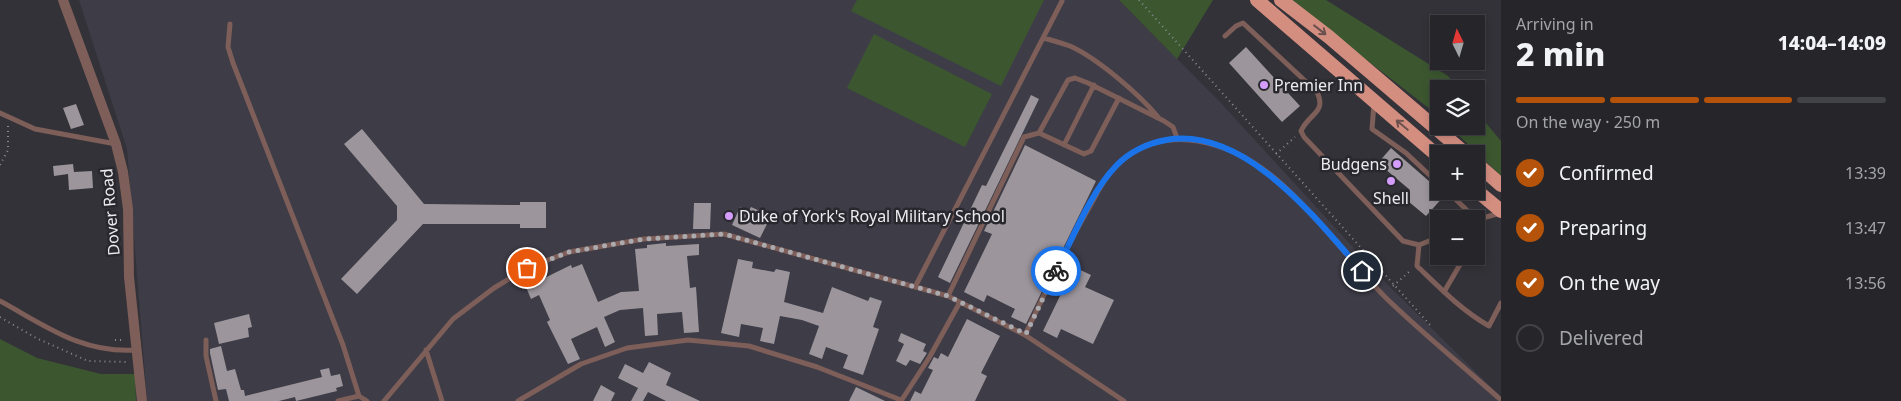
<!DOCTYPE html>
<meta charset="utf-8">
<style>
body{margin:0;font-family:"Noto Sans",sans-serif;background:#2e2e32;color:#f1f3f6;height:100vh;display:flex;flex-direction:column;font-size:19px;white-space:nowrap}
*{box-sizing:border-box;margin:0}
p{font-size:16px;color:#a4a5a8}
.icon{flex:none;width:28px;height:28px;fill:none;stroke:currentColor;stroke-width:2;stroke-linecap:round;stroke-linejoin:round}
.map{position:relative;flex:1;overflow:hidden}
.side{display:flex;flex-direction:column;background:#26262a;width:400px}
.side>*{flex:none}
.needle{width:32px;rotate:355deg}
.fabs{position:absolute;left:1430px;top:15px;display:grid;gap:10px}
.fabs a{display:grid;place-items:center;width:55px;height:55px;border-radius:0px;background:#26262a;box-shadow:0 2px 8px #0003,0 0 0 1px #424347;font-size:25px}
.pin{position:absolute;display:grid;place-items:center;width:42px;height:42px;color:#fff;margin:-21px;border:2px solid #fff;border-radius:50%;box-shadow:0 1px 5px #0007}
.courier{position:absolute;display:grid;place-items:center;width:50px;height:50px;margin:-25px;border:4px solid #1a73e8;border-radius:50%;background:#fff;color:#222;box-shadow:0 1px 6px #0007}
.overview em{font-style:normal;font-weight:800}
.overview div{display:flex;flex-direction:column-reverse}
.overview{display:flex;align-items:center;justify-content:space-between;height:85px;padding:0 15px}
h1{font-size:32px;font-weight:800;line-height:38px}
.bar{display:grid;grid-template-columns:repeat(4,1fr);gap:8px 5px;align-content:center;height:60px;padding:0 15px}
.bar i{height:6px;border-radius:4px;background:#424347}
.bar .current{background:#b45309}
.bar p{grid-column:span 4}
ol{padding:0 15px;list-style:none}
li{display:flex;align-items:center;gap:15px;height:55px}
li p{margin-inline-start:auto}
li .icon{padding:5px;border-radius:50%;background:#b45309;color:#fff;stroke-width:4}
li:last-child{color:#a4a5a8}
li i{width:28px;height:28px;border:2px solid #424347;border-radius:50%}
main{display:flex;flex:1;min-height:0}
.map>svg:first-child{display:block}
</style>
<main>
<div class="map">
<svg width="1501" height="401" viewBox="0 0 1501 401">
<rect width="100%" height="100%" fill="#333238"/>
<path fill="#3d3c47" d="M79 0H1119L1220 102 1386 283 1501 397V401H147L127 149Z"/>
<path fill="#3c5730" d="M857 0H1044L1001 86 851 11Z
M1119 0H1213L1177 59Z
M1289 0H1326L1448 76 1459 89H1439V116Z
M874 34 992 94 965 147 847 88Z
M1476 111 1501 141V176L1449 126H1476Z
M0 339 37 358 101 374H135L136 401H0Z"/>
<path fill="#9c969c" d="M1246 47 1300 106 1282 122 1229 63Z
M1031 95 1039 99 950 283 938 277 982 185 986 186Z
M76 104 84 125 71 129 63 108Z
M362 129 424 204 520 205V202H546V228H520V224H423L357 294 341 279 397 220V206L344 144Z
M1025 145 1096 181 1026 324 1011 317 1015 309 987 295 984 302 964 292 992 234 984 231Z
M1391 148 1445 195 1426 216 1403 197 1410 190 1378 163Z
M73 164 74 172 92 171 93 188 69 190 68 174 54 176 53 166Z
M694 203H711L710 229H693Z
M740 207 749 211 751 207 771 216 760 238 732 225Z
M666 243V246L699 244V255L687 256 690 288 696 287 699 332 684 333 682 312 657 314 658 335 645 336 643 308 620 310 604 317 615 342 605 347 597 327 571 339 580 359 568 364 547 322 550 320 539 295 531 299 526 287 571 265 572 268 582 264 598 302 621 292 639 291 635 249 647 248V245Z
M738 259 753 262 752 268 774 272 776 269 790 272 784 302 823 313 832 287 868 301 870 297 882 301 873 327 879 329 863 375 843 368 848 355 826 347 822 359 809 354 819 326 802 320 780 316 774 344 760 341 763 328 741 324 739 337 721 333Z
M1074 267 1091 275 1085 287 1114 300 1093 344 1061 329 1057 338 1043 331Z
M249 314 252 327 248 328 249 337 219 344 214 323Z
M967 319 1000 336 981 373 987 376 975 401H910L915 391 921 394 933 370 928 368 934 357 938 359 941 353 948 357Z
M901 333 926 344 923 351 927 353 920 364 910 360 906 366 896 361 904 344 898 341Z
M221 346 227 371 235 369 241 390H244L245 396 322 377 320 370 329 368 331 376 340 374 343 386 336 388 337 391 296 401 295 397 279 401H229L226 389 218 390 210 353V349Z
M649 362 671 373 666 385 700 401H666L648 392 643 401H631L638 388 618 378 625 364 643 373Z
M601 385 615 393 611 401H593Z
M856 387 858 388 885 401H849Z"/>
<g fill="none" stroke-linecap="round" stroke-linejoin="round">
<path stroke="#89898e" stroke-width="2" stroke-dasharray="1 4" stroke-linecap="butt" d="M1139 0 1431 326
M1276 154 1295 137
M0 165 8 150V124
M1393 286 1410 271
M0 317 36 338 88 361 127 362
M115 340H125"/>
<path stroke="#7d5e58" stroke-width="5" d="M230 24 228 47 233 63 343 345 359 396
M1225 36 1236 26 1243 23 1317 92C1327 113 1309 113 1301 131L1304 137 1403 241 1419 245 1439 237
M1043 38C1052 40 1061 43 1070 46 1097 58 1139 94 1158 117
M1374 104 1372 129 1406 153 1439 184
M0 113 35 129 116 144
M1039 133 1084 154 1091 151 1119 98
M1064 145 1094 85
M1447 191 1476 219
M1476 220 1500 213
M1419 245 1417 266C1440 288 1461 310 1489 326L1501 303
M915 287 1062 1
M1444 292 1465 256
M948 296 1024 137 1039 133 1068 80 1075 78 1088 83 1164 121 1173 127 1177 138
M0 301C46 326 82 354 137 350
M1025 335C1046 291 1066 247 1090 206 1098 192 1105 176 1117 165 1164 119 1232 142 1277 180 1317 215 1348 259 1385 297 1422 333 1463 366 1501 400
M206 340V356L216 401
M426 350 442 401
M338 401 359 396 367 401
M384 401 453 319 494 288 527 268 569 252 644 239 724 234 948 296 1025 335 1124 401
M518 401 581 364 627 348 688 340 749 346 817 367 901 400
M901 401 929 358 960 302"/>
<path stroke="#7d5e58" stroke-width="10" d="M63 0 116 144 123 172 128 209 129 277 142 401"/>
<path stroke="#d48e80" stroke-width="14" d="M1257 0 1439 157
M1281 0 1329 37 1466 154
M1476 163 1501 185
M1476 190 1501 211"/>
</g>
<defs><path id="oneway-shaft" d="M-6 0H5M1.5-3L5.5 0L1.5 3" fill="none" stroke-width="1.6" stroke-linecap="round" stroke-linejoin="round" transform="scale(1.25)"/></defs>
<g stroke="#6d514f">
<use href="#oneway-shaft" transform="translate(1320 30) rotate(38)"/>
<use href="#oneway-shaft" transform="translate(1402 125) rotate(-140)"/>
</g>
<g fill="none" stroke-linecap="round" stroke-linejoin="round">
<path stroke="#abaaaf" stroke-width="5" stroke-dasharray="0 9" d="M527 268 569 252 644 239 724 234 948 296 1026 334 1056 271"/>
<path stroke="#1a73e8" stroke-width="6" d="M1056 271C1073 238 1090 193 1116 166 1129 152 1148 143 1166 140 1245 126 1316 219 1362 271"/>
</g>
<g fill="#d49cfc" stroke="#29282e" stroke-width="2">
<circle cx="1264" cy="85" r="5"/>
<circle cx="1397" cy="164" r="5"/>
<circle cx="1391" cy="181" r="5"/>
<circle cx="729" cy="216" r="5"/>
</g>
<g text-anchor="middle" stroke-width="5" stroke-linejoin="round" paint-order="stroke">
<g font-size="16" fill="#ebebef" stroke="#29282e" text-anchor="start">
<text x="1274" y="91">Premier Inn</text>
<text x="1387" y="170" text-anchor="end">Budgens</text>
<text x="1391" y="204" text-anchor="middle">Shell</text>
<text x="739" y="222">Duke of York's Royal Military School</text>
</g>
<g font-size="16" fill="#ebebef" stroke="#29282e">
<text transform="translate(110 212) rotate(-95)" y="6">Dover Road</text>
</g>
</g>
</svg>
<div class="fabs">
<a><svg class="needle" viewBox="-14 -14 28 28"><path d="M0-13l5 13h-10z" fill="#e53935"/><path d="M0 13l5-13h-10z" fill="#a4a5a8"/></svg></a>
<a><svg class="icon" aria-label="layers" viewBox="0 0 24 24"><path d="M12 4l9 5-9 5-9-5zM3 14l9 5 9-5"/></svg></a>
<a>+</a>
<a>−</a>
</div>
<div class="pin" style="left:527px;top:268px;background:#ea580c"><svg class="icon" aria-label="bag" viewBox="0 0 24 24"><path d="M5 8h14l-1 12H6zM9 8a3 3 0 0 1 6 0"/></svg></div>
<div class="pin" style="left:1362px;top:271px;background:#1f2937"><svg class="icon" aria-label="home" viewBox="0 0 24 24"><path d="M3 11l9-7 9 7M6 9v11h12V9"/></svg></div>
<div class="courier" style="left:1056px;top:271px"><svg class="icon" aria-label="bike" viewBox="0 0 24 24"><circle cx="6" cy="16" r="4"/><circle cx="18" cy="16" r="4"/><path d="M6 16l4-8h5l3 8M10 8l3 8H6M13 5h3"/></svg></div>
</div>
<section class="side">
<div class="overview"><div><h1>2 min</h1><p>Arriving in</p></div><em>14:04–14:09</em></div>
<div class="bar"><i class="current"></i><i class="current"></i><i class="current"></i><i></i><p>On the way · 250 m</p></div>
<ol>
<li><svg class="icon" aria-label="check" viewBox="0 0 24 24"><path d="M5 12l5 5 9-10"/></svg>Confirmed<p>13:39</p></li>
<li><svg class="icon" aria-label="check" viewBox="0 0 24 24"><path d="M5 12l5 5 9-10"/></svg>Preparing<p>13:47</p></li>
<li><svg class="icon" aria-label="check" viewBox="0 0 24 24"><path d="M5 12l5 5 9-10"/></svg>On the way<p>13:56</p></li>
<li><i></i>Delivered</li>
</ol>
</section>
</main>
